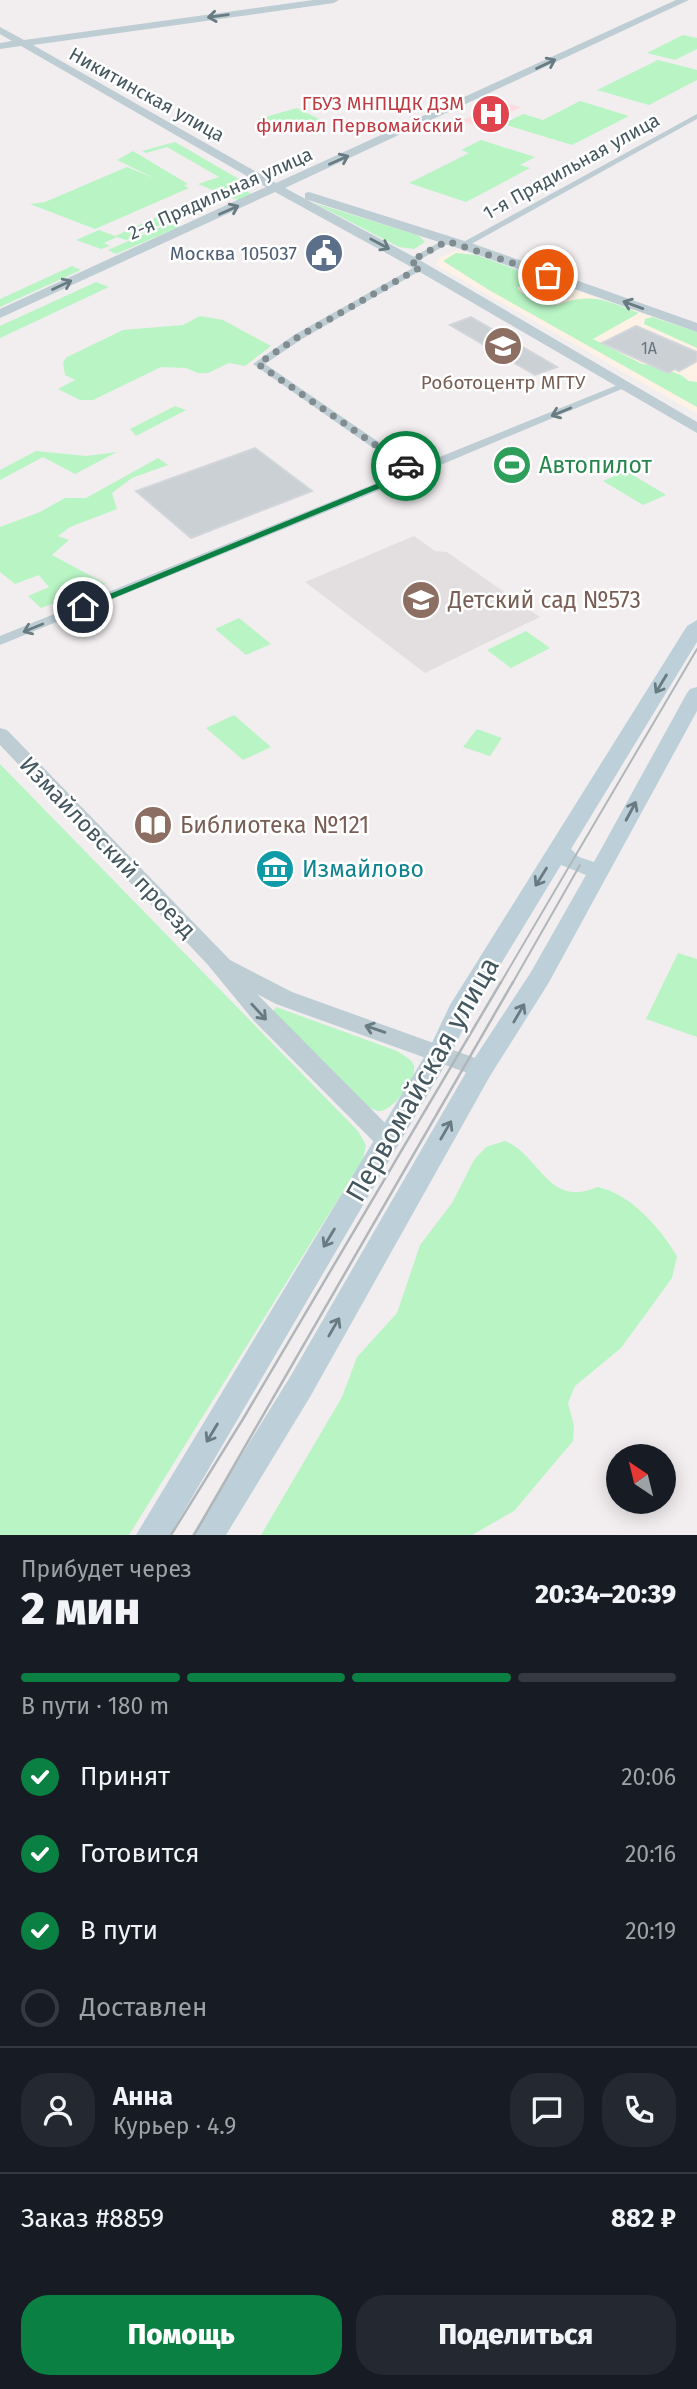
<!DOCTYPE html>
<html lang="ru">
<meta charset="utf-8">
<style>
body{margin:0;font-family:"Fira Sans",sans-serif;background:#242831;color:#f1f3f6;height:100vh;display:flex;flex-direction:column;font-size:26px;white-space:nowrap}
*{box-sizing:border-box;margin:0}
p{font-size:23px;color:#9ea1a6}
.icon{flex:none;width:38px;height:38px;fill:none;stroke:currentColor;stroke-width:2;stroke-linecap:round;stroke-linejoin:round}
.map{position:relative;height:1535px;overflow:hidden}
.side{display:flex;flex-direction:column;background:#171b24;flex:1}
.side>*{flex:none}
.needle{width:46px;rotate:325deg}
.controls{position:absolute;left:606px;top:1444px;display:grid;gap:14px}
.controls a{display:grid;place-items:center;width:70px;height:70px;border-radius:50%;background:#171b24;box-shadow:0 4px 18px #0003;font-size:35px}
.pin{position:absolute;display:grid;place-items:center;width:60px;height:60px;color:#fff;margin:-30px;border:4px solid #fff;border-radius:50%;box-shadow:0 2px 7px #0007}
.courier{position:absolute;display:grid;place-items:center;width:70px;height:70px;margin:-35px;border:5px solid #0b8043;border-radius:50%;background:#fff;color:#222;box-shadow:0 2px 9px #0007}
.head em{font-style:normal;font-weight:800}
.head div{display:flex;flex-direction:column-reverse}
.head{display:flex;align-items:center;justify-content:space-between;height:119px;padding:0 21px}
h1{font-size:46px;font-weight:800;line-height:52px}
.bar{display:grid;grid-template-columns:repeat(4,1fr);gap:10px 7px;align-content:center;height:84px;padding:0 21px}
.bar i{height:9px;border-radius:5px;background:#363941}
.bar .active{background:#0b8043}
.bar p{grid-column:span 4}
.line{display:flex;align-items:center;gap:18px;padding:0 21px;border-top:2px solid #363941}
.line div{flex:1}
.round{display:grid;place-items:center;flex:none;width:74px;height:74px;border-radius:28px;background:#242831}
ol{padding:0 21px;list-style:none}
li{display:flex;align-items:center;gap:21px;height:77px}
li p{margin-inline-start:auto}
li .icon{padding:7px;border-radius:50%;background:#0b8043;color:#fff;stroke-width:4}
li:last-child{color:#9ea1a6}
li i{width:38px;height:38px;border:4px solid #363941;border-radius:50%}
.button{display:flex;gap:14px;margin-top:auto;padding:14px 21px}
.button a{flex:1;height:80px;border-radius:28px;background:#0b8043;color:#fff;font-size:28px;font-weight:800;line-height:80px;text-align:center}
.button a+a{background:#242831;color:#f1f3f6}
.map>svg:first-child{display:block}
</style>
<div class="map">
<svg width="697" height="1535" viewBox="0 0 697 1535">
<rect width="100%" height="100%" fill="#f2eeef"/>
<path fill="#fef2e6" d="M458 250 697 332V414L436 265 439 258Z"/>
<path fill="#e3dfe1" d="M414 536 435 551 447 552 540 617 425 673 305 582Z"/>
<path fill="#fedce0" d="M501 102 521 107 481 127 461 121Z"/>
<path fill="#b8f4c4" d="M683 35 697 38V49L675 60 647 53Z
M658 60 697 70V80L649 105 597 90Z
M580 101 629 116 572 145 503 124 523 114 543 120Z
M297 108 321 120 281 131 258 119Z
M481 140 535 157 520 165 530 168 466 202 409 183 469 153 461 150Z
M175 142 251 186 245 190 253 195 241 201 229 197 234 194 221 188 215 191 198 184 219 177 167 147 146 153 142 151Z
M133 151 188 184 171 190 183 185 189 188 95 229 30 204 45 202 127 167 156 179 117 160Z
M210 193 224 197 126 240 117 237 104 243 110 246 101 249 76 240 99 230 115 236Z
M314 203 418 235 425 242 414 249 399 247Z
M170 223 179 227 116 254 108 250Z
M456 253 476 255 564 287 556 292 522 285 517 288 522 293 557 305C591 292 606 300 639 313L593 339 642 364 657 366 681 375 689 381 697 382V407L489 290 443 261Z
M72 266 81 270 0 307V299Z
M96 282 109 287 0 338V326Z
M200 316 223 320 271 346 245 366 229 363 208 373H198L186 368 161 367 93 400H80L58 389 75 380 65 375 63 362 67 357 123 330 183 325Z
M652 317 697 332V348L644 324 645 319Z
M175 406 186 410 136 436 130 429Z
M36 451 86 456 117 452 75 474 43 457 0 480V470Z
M158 458 168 465 132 478 112 493 117 509 70 527 58 536 69 540 52 555 106 584 41 608 28 596 49 587 39 575 15 584 0 572V527L40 512 65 498H86Z
M626 471 663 493 666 495 643 505 603 481Z
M239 618 271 644 246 655 215 629Z
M526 631 550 648 511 668 487 650Z
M234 715 271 747 243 760 206 728Z
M477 729 502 738 490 756 463 747Z
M0 764 358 1131 366 1145 363 1159 129 1535H0Z
M678 953 697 959V1037L646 1019Z
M276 1007 397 1051C403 1055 412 1059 414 1066 417 1079 392 1113 378 1111 373 1110 367 1106 362 1103L273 1011Z
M505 1141C541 1156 548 1209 597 1187 630 1193 660 1228 677 1256L672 1278 621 1348 575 1386 568 1403 574 1426 573 1441 514 1511 472 1535H261L342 1397 357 1357 397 1313 420 1245 452 1203 474 1160 486 1147Z"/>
<path fill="#cad0d4" stroke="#d2d6db" stroke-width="2" d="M471 317 557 367 535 375 450 325Z
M636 326 697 352V361L679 371 675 369 668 373 602 343Z
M255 448 312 491 191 538 136 491Z"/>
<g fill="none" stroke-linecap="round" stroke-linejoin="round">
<path fill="#bdcdd3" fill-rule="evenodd" d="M697 114V119L466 247 458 245Z
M445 239 453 241 414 263 406 261Z
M420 264 423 265V269L302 339 265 364 415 467 620 384H628L629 386 419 474 0 645V636L406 471 253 364 294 335Z"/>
<path fill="#bdcdd3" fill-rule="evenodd" d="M313 0H339L334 3 33 45 276 183 676 0H689L285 188 416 258 697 422V433L406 264 275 192 0 318V309L266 187 21 46 0 49V43L12 41 0 34V27L24 40Z
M309 192 474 244 697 323V332L464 250 305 199V193Z
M0 728 7 730 230 960 292 992 489 1063 493 1069 489 1075 481 1078 473 1075 276 1004 257 994 395 1133 399 1140 395 1147 387 1150 379 1147 254 1021 208 965 0 745Z"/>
<path fill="#bdcfd8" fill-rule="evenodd" d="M697 620V642L571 849 579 857 594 862 687 693 690 689 697 687V711L548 984 490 1076 310 1397 226 1535H192L290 1377 472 1062 531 972 586 875 561 865 470 1015 448 1060 170 1535H136L429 1049 450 1005 687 626Z"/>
<path stroke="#b0b6ba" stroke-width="2" d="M500 984 697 649
M512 984 580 865"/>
<path stroke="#b0b6ba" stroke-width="2.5" d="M171 1535 243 1419 501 982
M194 1535 513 982"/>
</g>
<defs><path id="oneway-shaft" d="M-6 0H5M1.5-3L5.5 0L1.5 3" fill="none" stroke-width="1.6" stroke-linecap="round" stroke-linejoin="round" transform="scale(1.75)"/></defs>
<g stroke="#687a82">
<use href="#oneway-shaft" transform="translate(218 16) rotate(172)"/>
<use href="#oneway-shaft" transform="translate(546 64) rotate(-25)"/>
<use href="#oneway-shaft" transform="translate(339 160) rotate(-24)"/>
<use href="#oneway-shaft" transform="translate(229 210) rotate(-24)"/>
<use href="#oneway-shaft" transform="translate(380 244) rotate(28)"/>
<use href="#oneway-shaft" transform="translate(62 285) rotate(-25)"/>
<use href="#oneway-shaft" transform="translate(633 305) rotate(-160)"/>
<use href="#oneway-shaft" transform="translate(561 412) rotate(158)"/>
<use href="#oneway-shaft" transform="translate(33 628) rotate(158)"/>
<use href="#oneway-shaft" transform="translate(259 1012) rotate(47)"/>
<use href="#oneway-shaft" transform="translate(375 1029) rotate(-161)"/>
</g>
<g stroke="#687b83">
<use href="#oneway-shaft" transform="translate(661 684) rotate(121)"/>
<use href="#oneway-shaft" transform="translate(631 811) rotate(-62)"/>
<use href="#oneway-shaft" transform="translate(541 877) rotate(122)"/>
<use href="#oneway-shaft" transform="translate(519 1013) rotate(-60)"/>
<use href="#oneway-shaft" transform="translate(446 1130) rotate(-60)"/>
<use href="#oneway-shaft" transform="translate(329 1238) rotate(121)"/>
<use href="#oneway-shaft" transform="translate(334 1327) rotate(-60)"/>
<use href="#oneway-shaft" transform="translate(212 1433) rotate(121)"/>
</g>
<path fill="#0b8043" d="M403 464H409L419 472 87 609 78 607 408 471 403 468Z"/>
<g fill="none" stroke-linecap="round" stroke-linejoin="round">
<path stroke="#818c91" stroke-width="7" stroke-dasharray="0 12.6" d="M406 466 258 364 298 337 421 267 411 261 447 241 548 275"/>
</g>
<defs>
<symbol id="hospital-disc" viewBox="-11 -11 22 22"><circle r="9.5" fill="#e0444e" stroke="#fff"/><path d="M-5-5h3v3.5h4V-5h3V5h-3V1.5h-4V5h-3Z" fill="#fff"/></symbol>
<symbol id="civic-disc" viewBox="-11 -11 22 22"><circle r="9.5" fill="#5c6f8a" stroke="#fff"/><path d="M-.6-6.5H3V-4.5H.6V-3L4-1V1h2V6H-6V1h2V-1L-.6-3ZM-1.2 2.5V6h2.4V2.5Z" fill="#fff"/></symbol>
<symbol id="university-disc" viewBox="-11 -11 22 22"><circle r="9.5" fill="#8d6e63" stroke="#fff"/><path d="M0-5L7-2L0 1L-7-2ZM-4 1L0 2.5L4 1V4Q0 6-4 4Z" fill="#fff"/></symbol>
<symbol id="stadium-disc" viewBox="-11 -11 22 22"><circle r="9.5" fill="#2e9e5b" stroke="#fff"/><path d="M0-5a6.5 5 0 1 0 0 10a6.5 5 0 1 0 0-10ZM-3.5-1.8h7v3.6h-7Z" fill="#fff"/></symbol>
<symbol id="school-disc" viewBox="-11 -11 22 22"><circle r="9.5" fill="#8d6e63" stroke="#fff"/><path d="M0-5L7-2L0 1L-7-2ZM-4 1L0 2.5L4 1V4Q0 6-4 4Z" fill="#fff"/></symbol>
<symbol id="library-disc" viewBox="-11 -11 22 22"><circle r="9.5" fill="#8d6e63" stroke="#fff"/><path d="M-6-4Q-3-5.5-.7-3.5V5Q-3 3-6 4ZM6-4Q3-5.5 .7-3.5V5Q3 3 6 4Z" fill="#fff"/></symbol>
<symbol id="museum-disc" viewBox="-11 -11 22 22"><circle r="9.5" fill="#0f9aa8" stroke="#fff"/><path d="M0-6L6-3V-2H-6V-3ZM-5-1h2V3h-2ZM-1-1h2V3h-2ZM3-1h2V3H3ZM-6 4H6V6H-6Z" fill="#fff"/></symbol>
</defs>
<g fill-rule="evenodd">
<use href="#hospital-disc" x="469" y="92" width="44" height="44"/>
<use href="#civic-disc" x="302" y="231" width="44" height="44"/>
<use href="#university-disc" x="481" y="324" width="44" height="44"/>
<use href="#stadium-disc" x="490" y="443" width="44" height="44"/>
<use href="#school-disc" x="399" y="578" width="44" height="44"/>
<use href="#library-disc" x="131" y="803" width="44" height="44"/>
<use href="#museum-disc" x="253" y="847" width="44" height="44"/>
</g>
<g text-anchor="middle" stroke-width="5" stroke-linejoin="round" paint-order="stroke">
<g font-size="16" fill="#66757c">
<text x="649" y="354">1А</text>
</g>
<g font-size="19" fill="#44575f" stroke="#fff">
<text transform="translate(147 94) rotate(29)" y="7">Никитинская улица</text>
<text transform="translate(571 166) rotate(-29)" y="7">1-я Прядильная улица</text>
<text transform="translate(220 193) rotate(-24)" y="7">2-я Прядильная улица</text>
</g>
<g font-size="19" fill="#be3a42" stroke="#fff" text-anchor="end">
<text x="464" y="110">ГБУЗ МНПЦДК ДЗМ<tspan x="464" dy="22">филиал Первомайский</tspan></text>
</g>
<g font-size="19" fill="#4e5e75" stroke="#fff" text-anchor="end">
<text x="297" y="260">Москва 105037</text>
</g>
<g font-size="19" fill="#785e54" stroke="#fff">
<text x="503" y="389">Роботоцентр МГТУ</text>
</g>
<g font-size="23" fill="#27864d" stroke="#fff" text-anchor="start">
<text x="539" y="473">Автопилот</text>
</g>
<g font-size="23" fill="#785e54" stroke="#fff" text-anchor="start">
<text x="448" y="608">Детский сад №573</text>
<text x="180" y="833">Библиотека №121</text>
</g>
<g font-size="23" fill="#44575f" stroke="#fff">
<text transform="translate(108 847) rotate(46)" y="8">Измайловский проезд</text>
</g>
<g font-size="23" fill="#0d838f" stroke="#fff" text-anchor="start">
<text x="302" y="877">Измайлово</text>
</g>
<g font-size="28" fill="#44575f" stroke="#fff">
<text transform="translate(422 1079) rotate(-60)" y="10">Первомайская улица</text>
</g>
</g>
</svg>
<div class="controls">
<a><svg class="needle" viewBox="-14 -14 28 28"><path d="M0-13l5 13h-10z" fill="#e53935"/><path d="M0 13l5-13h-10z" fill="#9ea1a6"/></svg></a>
</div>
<div class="pin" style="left:548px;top:275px;background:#ea580c"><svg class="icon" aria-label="bag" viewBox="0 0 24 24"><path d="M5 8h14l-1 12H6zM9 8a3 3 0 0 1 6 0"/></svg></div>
<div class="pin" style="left:83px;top:607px;background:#1f2937"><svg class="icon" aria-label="home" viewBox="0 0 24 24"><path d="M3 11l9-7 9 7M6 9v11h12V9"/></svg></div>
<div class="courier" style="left:406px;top:466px"><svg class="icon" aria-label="car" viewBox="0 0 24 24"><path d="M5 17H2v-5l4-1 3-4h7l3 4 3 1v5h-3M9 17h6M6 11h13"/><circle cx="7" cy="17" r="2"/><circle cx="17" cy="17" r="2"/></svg></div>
</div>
<section class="side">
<div class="head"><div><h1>2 мин</h1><p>Прибудет через</p></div><em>20:34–20:39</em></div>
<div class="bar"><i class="active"></i><i class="active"></i><i class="active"></i><i></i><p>В пути · 180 m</p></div>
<ol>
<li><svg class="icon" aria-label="check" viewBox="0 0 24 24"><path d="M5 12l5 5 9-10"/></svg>Принят<p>20:06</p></li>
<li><svg class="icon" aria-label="check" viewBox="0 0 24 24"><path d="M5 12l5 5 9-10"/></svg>Готовится<p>20:16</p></li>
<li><svg class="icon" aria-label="check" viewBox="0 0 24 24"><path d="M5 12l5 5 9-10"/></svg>В пути<p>20:19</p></li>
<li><i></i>Доставлен</li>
</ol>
<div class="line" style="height:126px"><a class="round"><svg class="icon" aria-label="person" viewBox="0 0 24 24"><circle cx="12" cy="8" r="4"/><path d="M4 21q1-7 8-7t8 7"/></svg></a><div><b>Анна</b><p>Курьер · 4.9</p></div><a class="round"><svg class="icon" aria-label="chat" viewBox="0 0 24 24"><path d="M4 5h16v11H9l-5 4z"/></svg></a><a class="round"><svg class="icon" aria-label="phone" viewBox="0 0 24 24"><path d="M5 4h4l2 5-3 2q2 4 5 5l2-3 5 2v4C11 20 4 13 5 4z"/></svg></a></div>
<div class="line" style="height:91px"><div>Заказ #8859</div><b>882 ₽</b></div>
<div class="button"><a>Помощь</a><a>Поделиться</a></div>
</section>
